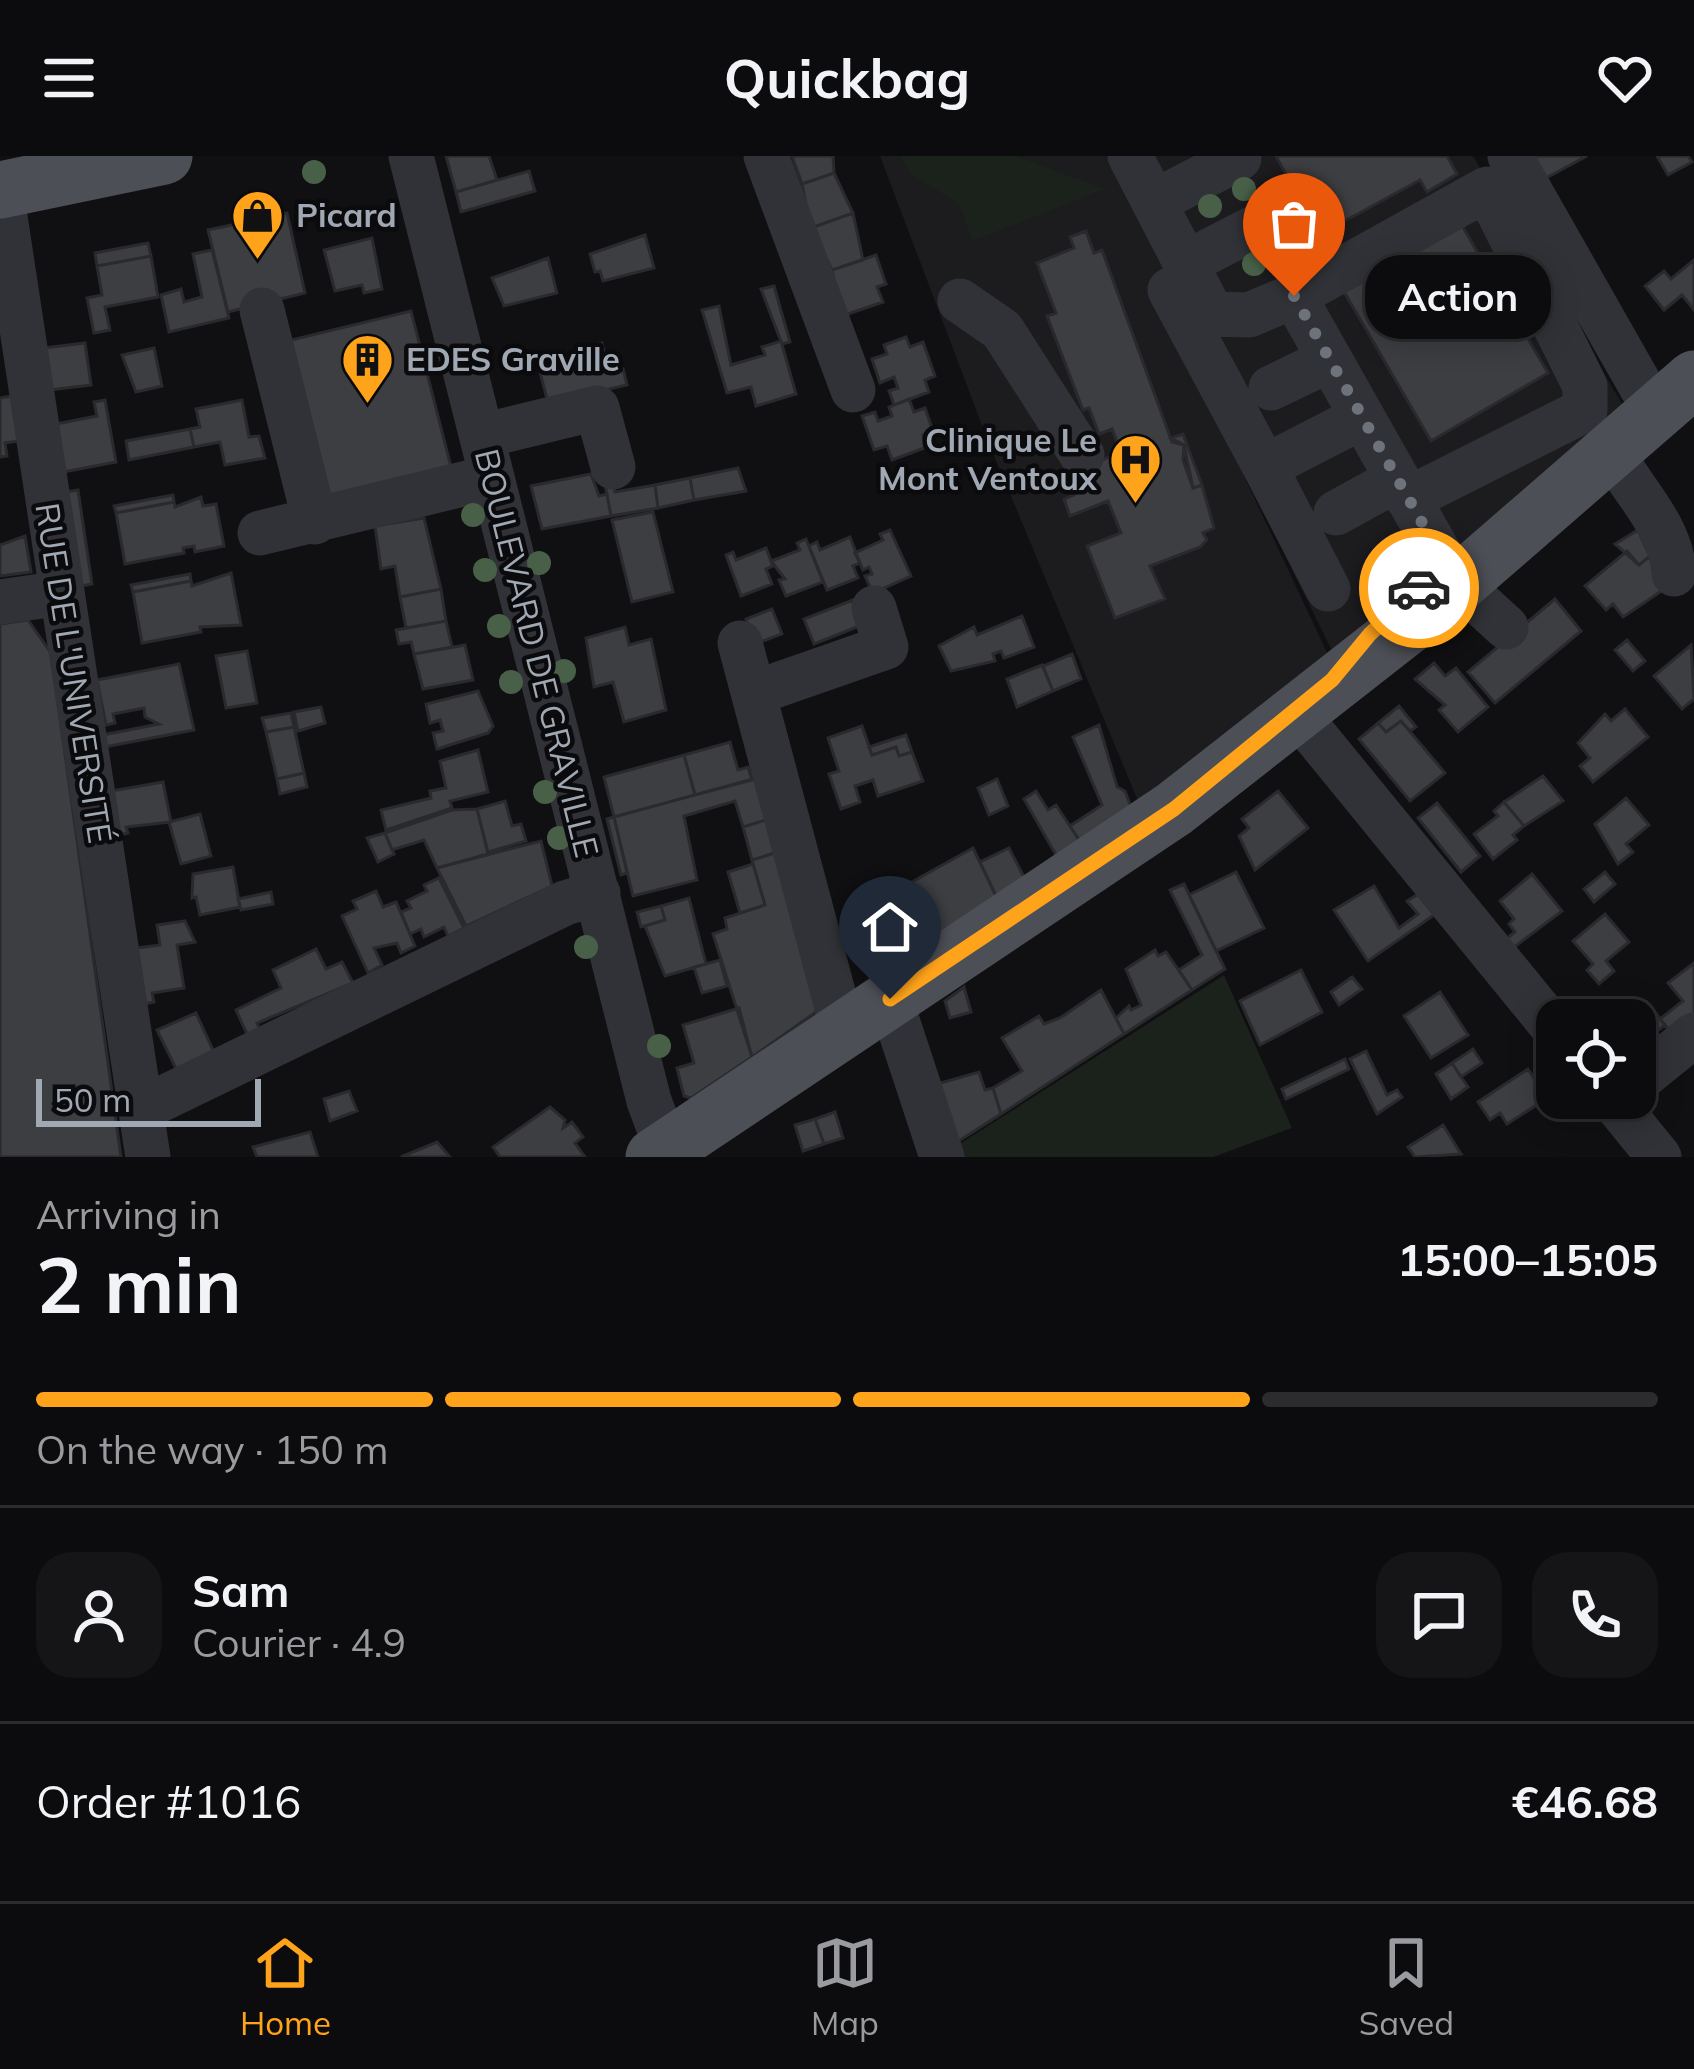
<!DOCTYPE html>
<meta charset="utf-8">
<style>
body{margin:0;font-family:Mulish,sans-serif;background:#151517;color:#f1f3f6;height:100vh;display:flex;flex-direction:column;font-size:45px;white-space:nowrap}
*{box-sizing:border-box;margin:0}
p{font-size:39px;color:#9a9b9e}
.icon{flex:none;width:66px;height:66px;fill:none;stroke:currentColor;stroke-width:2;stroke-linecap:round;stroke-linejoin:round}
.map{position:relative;height:1001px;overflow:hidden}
.side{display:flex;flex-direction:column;background:#0c0c0e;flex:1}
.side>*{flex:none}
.fabs{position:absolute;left:1536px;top:843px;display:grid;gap:24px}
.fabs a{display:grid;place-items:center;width:120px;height:120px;border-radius:24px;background:#0c0c0e;box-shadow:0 6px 30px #0003,0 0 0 3px #2c2c2e;font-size:60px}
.scale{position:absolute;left:36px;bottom:30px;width:225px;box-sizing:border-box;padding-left:12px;border:6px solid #a0a8b4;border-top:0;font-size:33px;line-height:42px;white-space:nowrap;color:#a0a8b4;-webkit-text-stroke:9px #0b0b0d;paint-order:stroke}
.pin{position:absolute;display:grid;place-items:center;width:102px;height:102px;color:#fff;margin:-123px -51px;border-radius:50% 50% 50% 0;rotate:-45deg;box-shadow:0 0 12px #0007}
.pin .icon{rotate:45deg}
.courier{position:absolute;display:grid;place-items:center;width:120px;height:120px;margin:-60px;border:9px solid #ffa31b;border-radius:50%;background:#fff;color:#222;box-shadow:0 3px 15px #0007}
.bubble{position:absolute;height:84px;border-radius:36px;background:#0c0c0e;box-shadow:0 6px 30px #0003,0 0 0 3px #2c2c2e;font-size:39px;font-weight:700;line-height:84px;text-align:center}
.overview em{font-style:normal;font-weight:700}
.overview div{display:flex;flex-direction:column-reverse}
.overview{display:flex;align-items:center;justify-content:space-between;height:204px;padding:0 36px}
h1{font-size:78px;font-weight:700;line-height:90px}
.bar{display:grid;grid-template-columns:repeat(4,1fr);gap:18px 12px;align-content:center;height:144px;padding:0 36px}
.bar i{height:15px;border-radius:9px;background:#2c2c2e}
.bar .current{background:#ffa31b}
.bar p{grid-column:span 4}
.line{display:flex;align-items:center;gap:30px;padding:0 36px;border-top:3px solid #2c2c2e}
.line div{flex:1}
.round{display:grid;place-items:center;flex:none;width:126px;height:126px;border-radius:36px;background:#151517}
header{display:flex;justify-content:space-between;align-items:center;height:156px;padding:0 36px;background:#0c0c0e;font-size:54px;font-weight:700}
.tab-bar{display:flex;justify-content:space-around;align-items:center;height:168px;border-top:3px solid #2c2c2e;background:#0c0c0e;font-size:33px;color:#9a9b9e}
.tab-bar a{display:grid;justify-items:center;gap:6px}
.tab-bar .current{color:#ffa31b}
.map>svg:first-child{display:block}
</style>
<header><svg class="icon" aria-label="menu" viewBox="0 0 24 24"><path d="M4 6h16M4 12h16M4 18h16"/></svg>Quickbag<svg class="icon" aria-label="heart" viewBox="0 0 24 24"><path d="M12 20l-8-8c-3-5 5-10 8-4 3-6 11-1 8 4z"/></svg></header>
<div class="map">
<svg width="1694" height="1001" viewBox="0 0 1694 1001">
<rect width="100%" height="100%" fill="#101012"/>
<path fill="#1c1c1f" d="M880 0H1473L1624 251 1333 497 1181 186 1330 503 1141 652 988 285Z"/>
<path fill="#1a221b" d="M900 0H1016L1105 33 972 85 959 48 911 18Z
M1224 819 1292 972 1213 1001H959L955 991Z"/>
<path fill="#3c3e42" stroke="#2a2a2e" stroke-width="3" d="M446 0H489L497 24 456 36Z
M792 0H833L834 17 802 28Z
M1276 0H1447L1457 18 1427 36 1420 24 1319 79Z
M1518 0H1587L1533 29Z
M1657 0H1688L1692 6 1668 19Z
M529 15 535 35 461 56 456 36Z
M834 17 853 57 811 72 802 28Z
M287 57 305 137 228 156 208 74Z
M853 57 863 104 832 114 811 72Z
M1457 61 1548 217 1431 285 1340 129Z
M1086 75 1094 97 1102 94 1172 286 1184 289 1183 304 1193 332 1202 329 1214 372 1203 377 1207 384 1200 391 1150 410 1165 443 1115 462 1087 390 1121 377 1108 345 1070 360 1064 343 1074 339 1066 319 1121 296 1112 273 1099 278 1089 252 1083 254 1047 160 1056 157 1037 107 1074 92 1070 81Z
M645 79 654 112 603 125 600 115 595 116 590 98Z
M372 82 382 133 364 137 362 129 335 135 324 94Z
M148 87 151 100 97 110 95 97Z
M212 94 229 162 169 176 161 139 181 133 184 146 202 141 193 98Z
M876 99 886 128 877 131 883 146 842 160 832 114Z
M151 100 158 141 105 151 110 174 94 177 87 142 102 139 97 110Z
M548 102 557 137 504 150 492 122Z
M1694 104V154L1682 139 1664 154 1645 130 1664 115 1671 123Z
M774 130 790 186 782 188 761 133Z
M719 150 731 209 765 199 762 191 781 185 796 238 756 250 751 231 727 237 702 154Z
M411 155 451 311 323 343 283 186Z
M906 181 910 191 923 186 935 220 925 224 929 236 894 249 889 235 898 232 894 221 880 227 872 203 887 198 884 189Z
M85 187 91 229 41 235 35 193Z
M602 187 609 216 623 213 627 229 548 247 539 212 584 201 582 192Z
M154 192 162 230 136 236 122 199Z
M17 239 24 284 5 287 7 300 0 301V242Z
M909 243 914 256 925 252 933 275 923 279 927 291 892 304 887 290 874 294 862 260 875 256 878 265 892 260 889 251Z
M105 244 116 306 53 318 46 270 97 260 94 246Z
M242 244 249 281 259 280 265 302 225 309 220 286 194 291 190 273 200 271 196 253Z
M190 273 194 291 129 304 126 285Z
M1183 278 1202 329 1193 332 1184 289 1171 282Z
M738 312 746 335 694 344 690 322Z
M591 318 599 340 607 338 611 360 542 373 531 330Z
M612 321 615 336 655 329 658 352 611 360 604 323Z
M690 322 694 344 658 352 655 329Z
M78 334 92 428 70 432 55 338Z
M173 339 174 346 116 357 114 350Z
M201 341 203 350 216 348 224 390 195 396 194 390 183 392 184 397 125 408 116 357 174 346 175 351Z
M653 356 673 436 632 446 612 364Z
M424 362 441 433 400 441 395 410 381 413 375 370Z
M890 374 911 420 873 437 865 420 872 418 869 411 863 414 855 397 883 384 880 378Z
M1638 374 1650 400 1639 409 1615 388Z
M25 380 31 416 0 420V389Z
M850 381 860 407 853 410 858 422 827 434 809 390 817 386 820 394Z
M806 383 823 426 786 440 779 424 785 423 771 405 800 394 797 387Z
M766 392 773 410 766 413 772 428 741 440 726 399 733 396 736 404Z
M1627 395 1639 409 1649 401 1666 432 1623 461 1613 448 1606 454 1585 430Z
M231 417 241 469 200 471 201 476 142 487 133 436 191 425 192 430Z
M190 418 191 425 133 436 131 429Z
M441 433 446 465 406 472 400 441Z
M1555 443 1581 475 1495 547 1468 516Z
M853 444 862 469 814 488 804 463Z
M772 453 782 478 755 488 746 463Z
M1022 460 1034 491 1004 502 1001 495 993 498 995 505 951 515 939 490 974 471 977 479Z
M28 464 51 497 121 1001H0V468Z
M446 465 452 491 414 498 411 486 399 488 396 474Z
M625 471 629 489 651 483 666 554 624 566 613 526 594 531 586 482Z
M1627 484 1645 505 1633 515 1615 494Z
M465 489 473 524 423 533 414 498Z
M1691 489 1694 543 1682 553 1654 520Z
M247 495 257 547 226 552 216 500Z
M1072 498 1081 523 1053 535 1043 510Z
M1434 507 1445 520 1456 512 1488 551 1458 576 1439 554 1445 549 1415 523Z
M179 508 194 574 94 593 92 581 159 568 145 561 144 552 113 558 115 567 106 569 97 524Z
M1042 509 1053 535 1017 551 1007 523Z
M478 535 493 570 488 577 437 593 433 577 443 575 440 564 430 567 426 548Z
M1399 550 1416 571 1410 575 1401 565 1386 576 1378 567Z
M321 551 325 567 298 575 294 556Z
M1625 553 1648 581 1593 626 1580 610 1590 602 1578 587 1605 558 1611 565Z
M291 557 294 571 266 576 262 562Z
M1401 565 1445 617 1410 645 1359 583 1378 567 1386 576Z
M1099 569 1117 631 1125 635 1133 656 1083 690 1070 670 1102 649 1073 581Z
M862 570 872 599 896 591 899 600 912 596 923 625 878 640 873 624 855 630 860 646 841 653 829 618 839 615 828 582Z
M294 571 304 617 277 623 266 576Z
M906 579 912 596 899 600 896 591 872 599 869 591Z
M730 586 738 614 748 611 752 624 695 639 684 599Z
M478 594 488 636 450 645 452 652 386 674 381 654 431 642 430 635 446 632 440 605Z
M684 599 695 639 614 661 604 621Z
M304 617 307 631 280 638 277 623Z
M1543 620 1563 645 1524 670 1504 646Z
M756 622 769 663 743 671 735 645 684 660 697 724 633 740 614 661Z
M997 623 1008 650 989 659 978 632Z
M163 626 171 666 126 671 128 677 107 683 100 637Z
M1036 635 1048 654 1056 649 1083 690 1060 706 1024 643Z
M1278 635 1308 672 1255 714 1239 680 1249 672 1242 663Z
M1626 642 1649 669 1626 688 1633 696 1618 708 1595 668Z
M505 645 512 670 521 668 526 685 488 696 477 653Z
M1504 646 1524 670 1513 679 1517 684 1493 703 1474 678 1498 660 1494 655Z
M1437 647 1480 700 1461 716 1418 662Z
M477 653 488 698 437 712 424 684 392 694 385 677 452 654Z
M200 658 211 700 181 708 169 666Z
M614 661 627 717 621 719 607 663Z
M769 663 778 696 752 704 743 671Z
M385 677 394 698 378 706 367 682Z
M541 685 552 730 466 770 437 712Z
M973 692 998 744 936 782 919 750 911 755 906 745 915 740 908 728Z
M1009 692 1027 727 998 744 980 706Z
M778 696 826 849 752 901 713 778 727 773 725 762 765 749 752 704Z
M753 708 765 749 740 757 728 716Z
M233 711 240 751 200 759 196 741 192 742 193 718Z
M1236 716 1264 772 1216 795 1189 739Z
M1605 716 1615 728 1594 746 1584 733Z
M1532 718 1562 755 1513 792 1506 783 1515 776 1509 768 1514 763 1500 745Z
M439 722 464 772 448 780 444 771 424 781 421 773 410 778 401 756 411 752 407 745 427 735 424 729Z
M1184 728 1225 813 1192 834 1179 814 1202 799 1170 734Z
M1374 730 1399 772 1418 758 1407 745 1428 732 1444 752 1368 805 1334 754Z
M376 735 383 751 396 746 415 790 401 797 397 787 374 792 382 809 368 817 342 760 357 753 353 745Z
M271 736 273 748 241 754 238 743Z
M689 742 706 808 665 820 645 770 665 764 661 750Z
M661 750 665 764 641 771 637 756Z
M1605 758 1629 786 1606 805 1614 815 1599 828 1587 814 1593 808 1573 785Z
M185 765 195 786 177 789 184 832 152 837 154 846 145 848 136 792 160 789 157 769Z
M881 781 895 806 873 820 858 796Z
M316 793 326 813 342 806 353 827 257 867 260 874 248 880 236 854 281 832 273 814Z
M1155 794 1158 800 1166 796 1192 834 1124 878 1116 862 1129 850 1131 854 1141 849 1126 813Z
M720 804 727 830 702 837 694 811Z
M1694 807V864L1674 880 1660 863 1683 845 1668 827Z
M1301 814 1322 856 1260 889 1240 845Z
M1352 821 1362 833 1339 849 1331 836Z
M964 831 971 856 950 862 945 845Z
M1101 834 1124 878 1001 958 993 932 1022 915 1002 882 1039 860 1044 868 1060 862Z
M1440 836 1468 879 1431 902 1404 860Z
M1647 846 1665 869 1636 892 1646 904 1635 913V869L1638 866 1632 859Z
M739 852 752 901 691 942 684 940 677 912 694 907 683 869Z
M196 857 213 894 180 921 157 874Z
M1473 893 1482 907 1461 921 1452 907Z
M1366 895 1387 939 1397 934 1402 941 1377 958 1350 903Z
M1345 903 1349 913 1286 943 1282 933Z
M1452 907 1468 931 1451 943 1436 918Z
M1556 911 1557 936 1507 968 1500 957 1490 964 1478 946 1528 913 1535 924Z
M979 916 985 934 993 932 1001 958 954 988 937 928Z
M349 935 357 955 330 965 324 943Z
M550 951 565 964 563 972 572 966 583 981 575 987 585 1001H500L493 991Z
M835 956 843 982 824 988 815 963Z
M815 963 824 988 803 995 795 969Z
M1443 969 1461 998 1415 1001 1408 991Z
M310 976 318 1001H257L253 991Z
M437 986 450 1001H401Z"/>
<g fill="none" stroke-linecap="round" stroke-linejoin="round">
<path stroke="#313237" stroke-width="45" d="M411 0 649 945 667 993
M766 0 853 234
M1130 0 1212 158 1249 159 1294 140 1446 409 1459 428 1506 471
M1510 0 1655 255
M0 28 148 1001
M1156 45 1239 2
M1186 107 1277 60
M1170 134 1265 311
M1294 140 1487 33 1585 230V254L1408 343
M960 145 1002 174 1082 299
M262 154 315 366
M1271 232 1329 204
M482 280 597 252 613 311
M1609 292C1631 333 1672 370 1674 418
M1336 357 1396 324
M260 377 492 321
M1328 433 1265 311 1360 262
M0 446 62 437
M740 487 843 874
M757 536 886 491 874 452
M1294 554 1557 876
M890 843 942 1001
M1635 927 1694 879
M1611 942 1659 1001
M141 953 565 747 598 737"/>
<path stroke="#4d4f56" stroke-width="57" d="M0 34 164 0
M654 1001 1174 653 1428 454 1694 223"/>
</g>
<g fill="#486048">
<circle cx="314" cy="16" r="12"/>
<circle cx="1244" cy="33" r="12"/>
<circle cx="1210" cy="50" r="12"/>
<circle cx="1277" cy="95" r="12"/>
<circle cx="1254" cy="108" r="12"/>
<circle cx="473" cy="359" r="12"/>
<circle cx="539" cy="407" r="12"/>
<circle cx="485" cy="414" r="12"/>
<circle cx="499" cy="470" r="12"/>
<circle cx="564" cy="515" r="12"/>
<circle cx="511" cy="526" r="12"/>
<circle cx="545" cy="636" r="12"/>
<circle cx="559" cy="682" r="12"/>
<circle cx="586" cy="791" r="12"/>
<circle cx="659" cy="890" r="12"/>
</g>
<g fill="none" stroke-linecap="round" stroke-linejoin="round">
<path stroke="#6e737b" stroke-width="12" stroke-dasharray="0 21.6" d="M1294 140 1446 409 1419 432"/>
<path stroke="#ffa31b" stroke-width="15" d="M890 843 1174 653 1332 524 1370 478 1419 432"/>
</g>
<defs>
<symbol id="shop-pin" viewBox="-11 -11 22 30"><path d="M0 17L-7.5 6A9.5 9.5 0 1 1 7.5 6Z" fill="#ffa31b" stroke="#0b0b0d"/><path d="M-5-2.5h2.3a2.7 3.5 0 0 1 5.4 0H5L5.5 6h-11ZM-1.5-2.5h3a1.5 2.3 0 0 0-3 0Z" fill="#111"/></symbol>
<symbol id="building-pin" viewBox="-11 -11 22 30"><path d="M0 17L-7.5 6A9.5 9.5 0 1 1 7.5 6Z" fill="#ffa31b" stroke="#0b0b0d"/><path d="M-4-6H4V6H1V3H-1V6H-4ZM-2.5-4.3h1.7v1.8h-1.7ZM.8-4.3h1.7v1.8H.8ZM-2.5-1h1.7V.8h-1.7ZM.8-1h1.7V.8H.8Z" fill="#111"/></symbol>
<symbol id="hospital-pin" viewBox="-11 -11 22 30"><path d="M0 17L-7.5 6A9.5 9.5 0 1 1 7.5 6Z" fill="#ffa31b" stroke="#0b0b0d"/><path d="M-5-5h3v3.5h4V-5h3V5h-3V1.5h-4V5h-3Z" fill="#111"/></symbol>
</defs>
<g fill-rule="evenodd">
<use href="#shop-pin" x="228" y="30" width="59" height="81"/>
<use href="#building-pin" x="338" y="174" width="59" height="81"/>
<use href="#hospital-pin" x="1106" y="274" width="59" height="81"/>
</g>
<g text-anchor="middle" stroke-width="9" stroke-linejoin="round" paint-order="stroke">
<g font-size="33" font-weight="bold" fill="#a0a8b4" stroke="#0b0b0d" text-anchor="start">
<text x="296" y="71">Picard</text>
<text x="406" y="215">EDES Graville</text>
<text x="1097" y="296" text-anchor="end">Clinique Le<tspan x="1097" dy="38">Mont Ventoux</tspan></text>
</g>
<g font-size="33" fill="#a0a8b4" stroke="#0b0b0d">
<text transform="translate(537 497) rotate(76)" y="12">BOULEVARD DE GRAVILLE</text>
<text transform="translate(74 517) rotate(81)" y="12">RUE DE L'UNIVERSITÉ</text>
</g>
</g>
</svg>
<div class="fabs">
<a><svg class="icon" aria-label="locate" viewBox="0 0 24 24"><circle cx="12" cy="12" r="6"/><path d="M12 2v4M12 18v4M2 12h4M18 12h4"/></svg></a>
</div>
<div class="scale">50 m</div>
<div class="pin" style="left:1294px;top:140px;background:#ea580c"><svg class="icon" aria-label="bag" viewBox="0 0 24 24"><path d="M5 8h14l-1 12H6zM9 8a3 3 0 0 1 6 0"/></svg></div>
<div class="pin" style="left:890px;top:843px;background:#1f2937"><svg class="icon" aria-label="home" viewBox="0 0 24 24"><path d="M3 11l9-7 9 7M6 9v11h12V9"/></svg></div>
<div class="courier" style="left:1419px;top:432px"><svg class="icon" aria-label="car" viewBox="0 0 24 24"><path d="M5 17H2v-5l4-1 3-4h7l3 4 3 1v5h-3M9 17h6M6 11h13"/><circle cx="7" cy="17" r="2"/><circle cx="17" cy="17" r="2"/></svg></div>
<div class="bubble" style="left:1365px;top:99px;width:186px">Action</div>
</div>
<section class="side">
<div class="overview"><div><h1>2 min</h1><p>Arriving in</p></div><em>15:00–15:05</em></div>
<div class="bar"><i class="current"></i><i class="current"></i><i class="current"></i><i></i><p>On the way · 150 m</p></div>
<div class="line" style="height:216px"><a class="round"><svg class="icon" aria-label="person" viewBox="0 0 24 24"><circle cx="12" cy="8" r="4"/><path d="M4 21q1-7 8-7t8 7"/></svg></a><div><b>Sam</b><p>Courier · 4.9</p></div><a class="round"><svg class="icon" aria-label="chat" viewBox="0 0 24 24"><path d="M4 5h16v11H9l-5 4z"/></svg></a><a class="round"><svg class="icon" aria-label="phone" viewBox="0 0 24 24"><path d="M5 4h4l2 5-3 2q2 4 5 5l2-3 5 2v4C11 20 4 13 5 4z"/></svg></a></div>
<div class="line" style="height:156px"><div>Order #1016</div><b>€46.68</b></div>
</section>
<nav class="tab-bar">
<a class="current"><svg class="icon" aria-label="home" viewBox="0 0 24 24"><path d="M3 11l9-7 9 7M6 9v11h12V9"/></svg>Home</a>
<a><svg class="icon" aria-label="map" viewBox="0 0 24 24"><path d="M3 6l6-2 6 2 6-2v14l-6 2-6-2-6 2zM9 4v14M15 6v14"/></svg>Map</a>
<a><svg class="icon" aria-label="saved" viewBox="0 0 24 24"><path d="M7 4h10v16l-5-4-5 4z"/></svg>Saved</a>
</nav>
